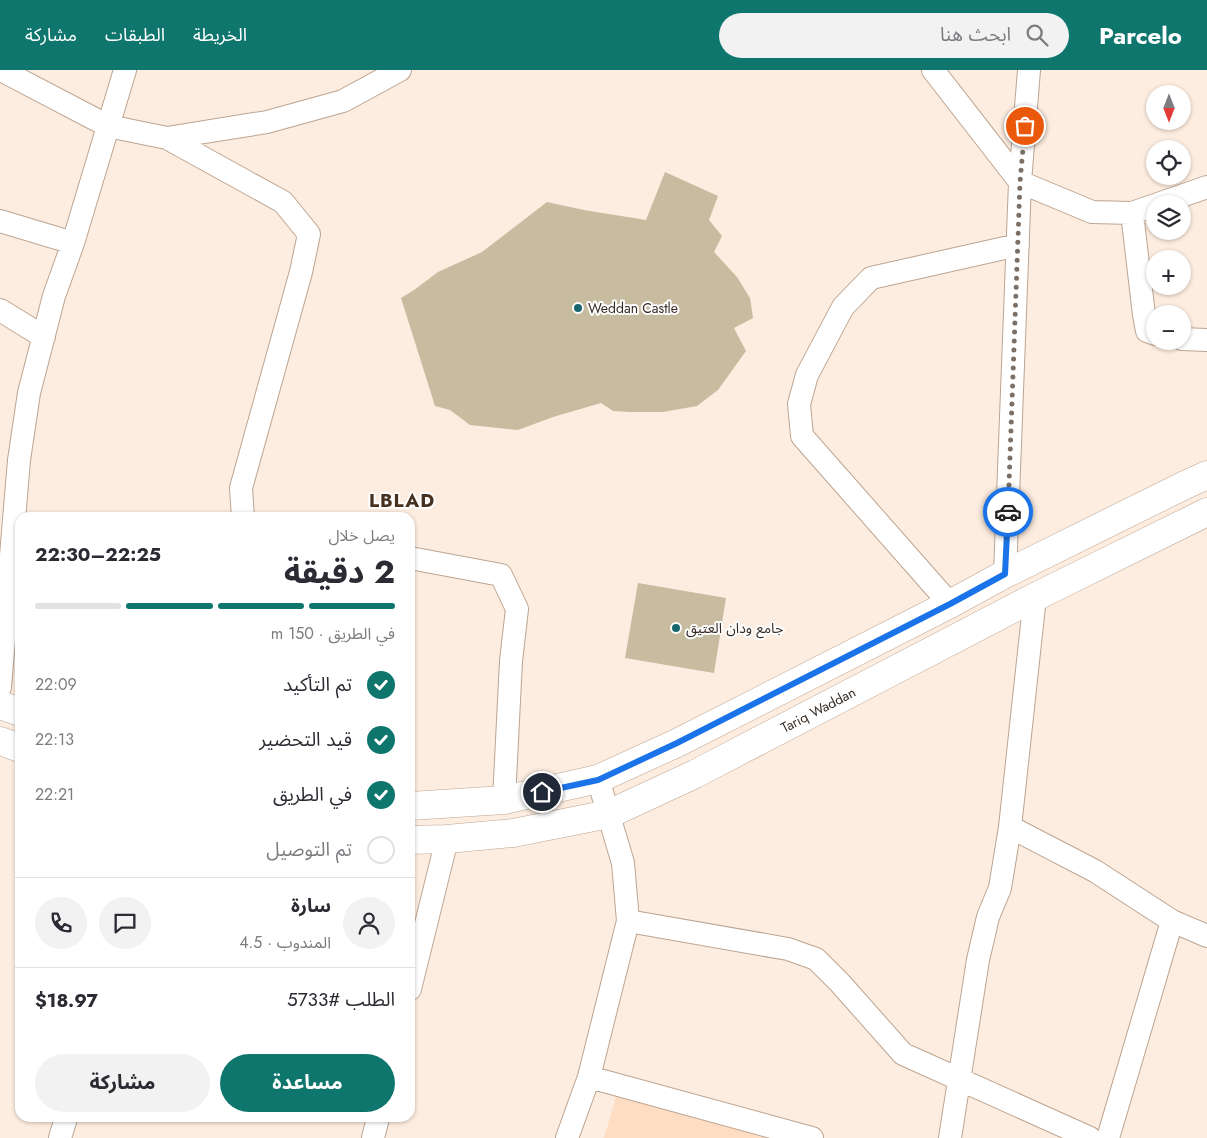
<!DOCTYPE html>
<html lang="ar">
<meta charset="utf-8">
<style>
body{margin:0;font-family:Jost,"Noto Sans Arabic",sans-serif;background:#f2f2f3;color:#2b2b33;direction:rtl;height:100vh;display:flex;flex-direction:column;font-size:19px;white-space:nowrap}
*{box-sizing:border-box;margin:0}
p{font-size:16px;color:#7c7c81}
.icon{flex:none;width:28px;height:28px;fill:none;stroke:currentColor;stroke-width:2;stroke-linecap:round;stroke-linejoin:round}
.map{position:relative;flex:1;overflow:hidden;direction:ltr}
.sheet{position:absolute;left:15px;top:442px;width:400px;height:610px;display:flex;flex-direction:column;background:#fff;border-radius:15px;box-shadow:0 1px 4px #0004;direction:rtl}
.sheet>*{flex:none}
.needle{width:32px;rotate:180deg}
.controls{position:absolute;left:1146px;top:15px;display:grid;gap:10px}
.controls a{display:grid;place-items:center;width:45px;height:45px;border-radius:50%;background:#fff;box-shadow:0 1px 4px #0004;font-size:25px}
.pin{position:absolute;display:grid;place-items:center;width:42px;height:42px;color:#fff;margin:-21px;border:2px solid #fff;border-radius:50%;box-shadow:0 1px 5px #0007}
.courier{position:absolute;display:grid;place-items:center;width:50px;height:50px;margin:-25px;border:4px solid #1a73e8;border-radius:50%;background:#fff;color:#222;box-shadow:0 1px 6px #0007}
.overview em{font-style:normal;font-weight:700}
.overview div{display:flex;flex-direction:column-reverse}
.overview{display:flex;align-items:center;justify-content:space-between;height:85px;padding:0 20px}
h1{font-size:32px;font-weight:700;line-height:38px}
.bar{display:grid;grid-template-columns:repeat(4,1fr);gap:8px 5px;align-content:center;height:60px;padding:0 20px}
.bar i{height:6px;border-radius:4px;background:#e1e1e2}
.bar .selected{background:#0f766e}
.bar p{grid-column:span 4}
.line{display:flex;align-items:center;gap:12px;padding:0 20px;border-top:1px solid #e1e1e2}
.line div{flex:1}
.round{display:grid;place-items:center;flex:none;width:52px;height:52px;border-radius:26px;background:#f2f2f3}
ol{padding:0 20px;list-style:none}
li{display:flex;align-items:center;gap:15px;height:55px}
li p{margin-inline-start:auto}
li .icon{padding:5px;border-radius:50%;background:#0f766e;color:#fff;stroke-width:4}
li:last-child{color:#7c7c81}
li i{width:28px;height:28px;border:2px solid #e1e1e2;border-radius:50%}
.primary-button{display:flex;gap:10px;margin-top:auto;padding:10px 20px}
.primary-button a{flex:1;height:58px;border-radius:30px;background:#0f766e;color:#fff;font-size:20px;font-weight:700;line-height:58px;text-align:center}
.primary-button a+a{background:#f2f2f3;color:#2b2b33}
header{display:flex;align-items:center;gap:30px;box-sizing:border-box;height:70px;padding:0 25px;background:#0f766e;color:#fff}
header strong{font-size:24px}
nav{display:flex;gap:28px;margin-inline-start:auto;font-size:18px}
.search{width:350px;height:45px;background:#f2f2f3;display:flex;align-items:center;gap:12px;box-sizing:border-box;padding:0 18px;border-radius:28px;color:#7c7c81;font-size:19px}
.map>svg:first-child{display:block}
</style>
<header>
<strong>Parcelo</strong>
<div class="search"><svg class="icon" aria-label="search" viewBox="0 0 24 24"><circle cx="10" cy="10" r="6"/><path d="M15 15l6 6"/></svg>ابحث هنا</div>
<nav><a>الخريطة</a><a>الطبقات</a><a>مشاركة</a></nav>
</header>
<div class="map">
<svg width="1207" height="1068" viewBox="0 0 1207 1068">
<rect width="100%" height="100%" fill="#fdede0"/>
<path fill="#feddc2" d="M618 1020 781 1068H604Z"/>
<path fill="#c7bca0" d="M665 102 718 126 709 150 722 166 714 182 737 207 750 228 753 248 734 258 746 281 718 320 697 336 663 342H630L613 341 601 333 553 347 518 360 470 355 450 340 435 336 401 228 414 220 438 202 482 182 547 132 584 140 646 150Z
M638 513 726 528 714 603 625 588Z"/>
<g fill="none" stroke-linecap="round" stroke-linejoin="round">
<defs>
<path id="minor" d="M1 0 108 56 167 68 267 52 343 31 400 0
M933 0 1020 112 1092 142 1132 143 1155 135
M167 68 283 132 309 164 301 202 241 418 243 448
M1158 134 1207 117
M1132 143 1144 245 1147 261 1155 264
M0 151 73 173
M0 240 44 267
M1182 269 1207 270
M410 488 501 505 517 539 511 591 504 730
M1005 504 1020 112 1029 0
M950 534 802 366 799 334 807 305 843 237 871 208 1018 175
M0 617 19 390 29 323 54 226 73 173 125 0
M1010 757 1095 801 1172 851 1207 866
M628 851 788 879 816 889 840 913 903 984 1090 1068
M410 919 447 769
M589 1007 812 1068
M60 1068 66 1048
M373 1068 378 1048
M567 1068 589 1007 628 851 623 793 598 709
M950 1068 978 890 988 847 1000 818 1010 757 1035 527
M1108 1068 1172 851"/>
<g id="primary">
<path d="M0 635 20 642"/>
<path d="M0 671 20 678"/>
<path d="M410 736 504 730 598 709 677 673 950 534 1005 504 1185 415 1207 405"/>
<path id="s1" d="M410 770 447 769 513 763 609 744 695 704 1035 527 1207 442"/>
</g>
</defs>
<use href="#minor" stroke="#bda490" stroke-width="24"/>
<use href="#primary" stroke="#bda490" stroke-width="29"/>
<use href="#minor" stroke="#fff" stroke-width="22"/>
<use href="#primary" stroke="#fff" stroke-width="28"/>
</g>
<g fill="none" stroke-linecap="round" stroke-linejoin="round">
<path stroke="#7c7066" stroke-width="5" stroke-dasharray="0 9" d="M1008 442 1020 112 1025 56"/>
<path stroke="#1a73e8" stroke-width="6" d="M542 722 598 710 677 673 950 534 1005 504 1008 442"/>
</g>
<g fill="#18666d" stroke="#fdfdfd" stroke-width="2">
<circle cx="578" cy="238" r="5"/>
<circle cx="676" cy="558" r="5"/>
</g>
<g text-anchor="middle" stroke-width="4" stroke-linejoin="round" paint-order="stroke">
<g font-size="14" fill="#372c24" stroke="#fdfdfd" text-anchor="start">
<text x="588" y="243">Weddan Castle</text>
<text x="686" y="563">جامع ودان العتيق</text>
</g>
<g font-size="14" fill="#372c24" stroke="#fdfdfd">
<text dy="5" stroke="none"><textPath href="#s1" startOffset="435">Tariq Waddan</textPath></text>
</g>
<g font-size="19" font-weight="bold" letter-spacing="1" fill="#463120" stroke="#fdfdfd">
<text x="402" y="437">LBLAD</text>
</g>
</g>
</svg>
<div class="controls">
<a><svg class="needle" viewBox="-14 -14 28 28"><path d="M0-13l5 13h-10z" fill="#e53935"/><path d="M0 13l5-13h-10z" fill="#7c7c81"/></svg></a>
<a><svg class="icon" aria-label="locate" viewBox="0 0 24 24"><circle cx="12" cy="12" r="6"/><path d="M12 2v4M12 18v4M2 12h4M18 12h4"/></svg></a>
<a><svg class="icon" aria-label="layers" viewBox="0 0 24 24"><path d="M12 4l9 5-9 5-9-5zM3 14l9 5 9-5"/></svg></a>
<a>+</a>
<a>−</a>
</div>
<div class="pin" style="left:1025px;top:56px;background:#ea580c"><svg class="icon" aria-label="bag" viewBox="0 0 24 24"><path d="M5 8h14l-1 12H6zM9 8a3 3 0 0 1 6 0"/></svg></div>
<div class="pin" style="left:542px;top:722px;background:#1f2937"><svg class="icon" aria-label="home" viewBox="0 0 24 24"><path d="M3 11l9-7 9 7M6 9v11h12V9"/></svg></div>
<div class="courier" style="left:1008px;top:442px"><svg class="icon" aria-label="car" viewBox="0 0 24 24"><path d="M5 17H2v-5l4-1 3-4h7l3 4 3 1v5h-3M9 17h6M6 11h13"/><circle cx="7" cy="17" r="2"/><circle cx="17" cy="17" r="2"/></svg></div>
<section class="sheet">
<div class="overview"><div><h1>2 دقيقة</h1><p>يصل خلال</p></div><em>22:25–22:30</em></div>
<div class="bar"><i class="selected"></i><i class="selected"></i><i class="selected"></i><i></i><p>في الطريق · 150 m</p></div>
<ol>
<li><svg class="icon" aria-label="check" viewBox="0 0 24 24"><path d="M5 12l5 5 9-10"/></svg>تم التأكيد<p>22:09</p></li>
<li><svg class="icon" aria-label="check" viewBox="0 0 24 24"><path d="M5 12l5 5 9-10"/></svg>قيد التحضير<p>22:13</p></li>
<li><svg class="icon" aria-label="check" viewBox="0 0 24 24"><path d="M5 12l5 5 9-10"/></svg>في الطريق<p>22:21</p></li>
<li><i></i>تم التوصيل</li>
</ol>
<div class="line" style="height:90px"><a class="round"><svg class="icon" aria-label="person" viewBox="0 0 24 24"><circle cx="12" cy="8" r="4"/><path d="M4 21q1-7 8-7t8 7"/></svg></a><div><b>سارة</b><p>المندوب · 4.5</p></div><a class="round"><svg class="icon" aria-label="chat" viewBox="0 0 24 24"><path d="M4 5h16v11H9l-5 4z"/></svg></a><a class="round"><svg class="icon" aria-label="phone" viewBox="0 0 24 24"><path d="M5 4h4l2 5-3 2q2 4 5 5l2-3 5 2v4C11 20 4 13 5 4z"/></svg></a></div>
<div class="line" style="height:65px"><div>الطلب #5733</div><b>$18.97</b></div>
<div class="primary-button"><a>مساعدة</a><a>مشاركة</a></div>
</section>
</div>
